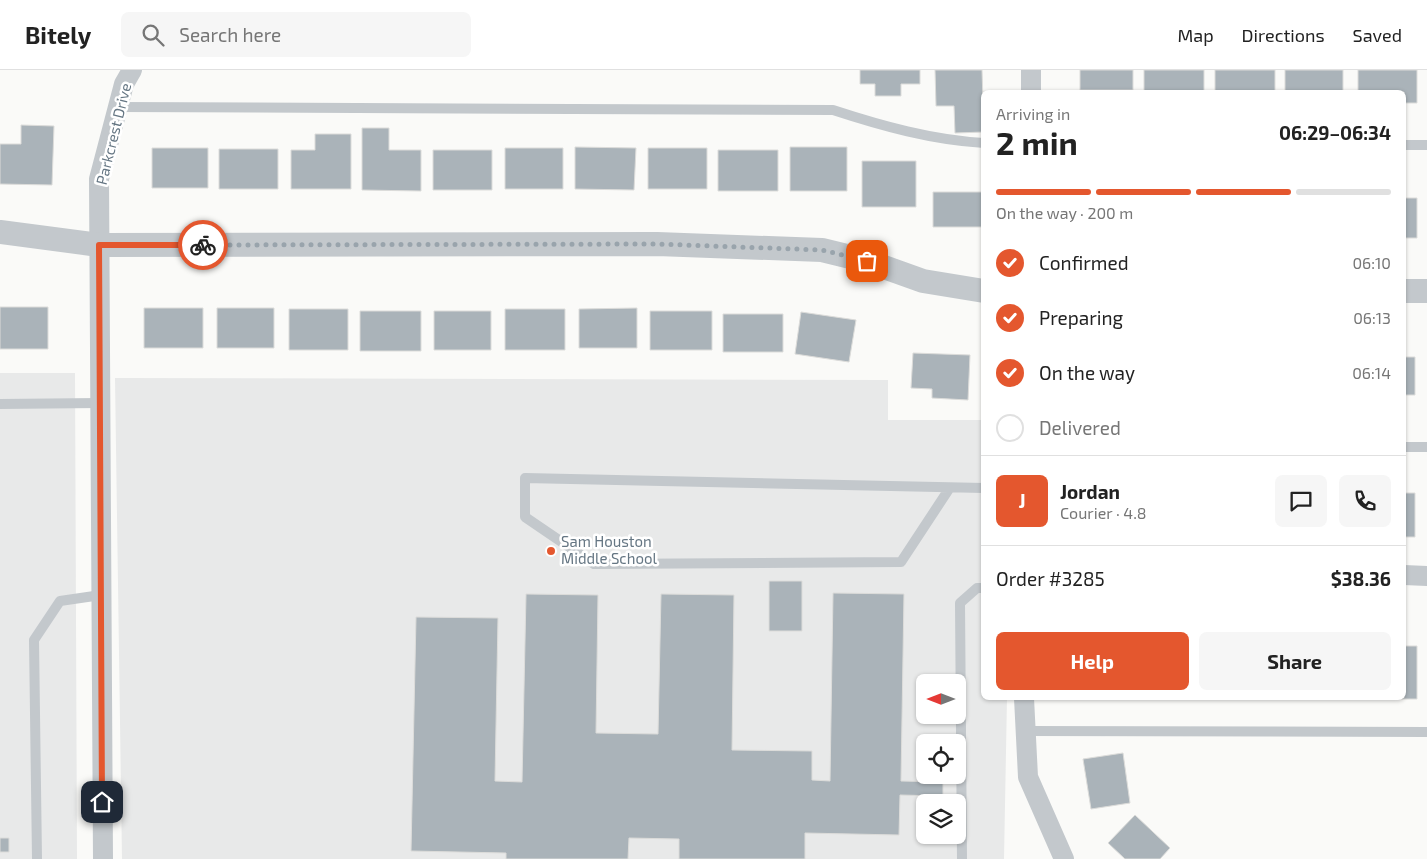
<!DOCTYPE html>
<meta charset="utf-8">
<style>
body{margin:0;font-family:"Exo 2",sans-serif;background:#f6f6f6;color:#222;height:100vh;display:flex;flex-direction:column;font-size:19px;white-space:nowrap}
*{box-sizing:border-box;margin:0}
p{font-size:16px;color:#767676}
.icon{flex:none;width:28px;height:28px;fill:none;stroke:currentColor;stroke-width:2;stroke-linecap:round;stroke-linejoin:round}
.map{position:relative;flex:1;overflow:hidden}
.side{position:absolute;left:981px;top:20px;width:425px;height:610px;display:flex;flex-direction:column;background:#fff;border-radius:8px;box-shadow:0 1px 4px #0004}
.side>*{flex:none}
.needle{width:32px;rotate:270deg}
.tools{position:absolute;left:916px;top:604px;display:grid;gap:10px}
.tools a{display:grid;place-items:center;width:50px;height:50px;border-radius:8px;background:#fff;box-shadow:0 1px 4px #0004;font-size:25px}
.pin{position:absolute;display:grid;place-items:center;width:42px;height:42px;color:#fff;margin:-21px;border-radius:10px;box-shadow:0 2px 8px #0006}
.courier{position:absolute;display:grid;place-items:center;width:50px;height:50px;margin:-25px;border:4px solid #e4572e;border-radius:50%;background:#fff;color:#222;box-shadow:0 1px 6px #0007}
.overview em{font-style:normal;font-weight:700}
.overview div{display:flex;flex-direction:column-reverse}
.overview{display:flex;align-items:center;justify-content:space-between;height:85px;padding:0 15px}
h1{font-size:32px;font-weight:700;line-height:38px}
.bar{display:grid;grid-template-columns:repeat(4,1fr);gap:8px 5px;align-content:center;height:60px;padding:0 15px}
.bar i{height:6px;border-radius:4px;background:#e0e0e0}
.bar .on{background:#e4572e}
.bar p{grid-column:span 4}
.line{display:flex;align-items:center;gap:12px;padding:0 15px;border-top:1px solid #e0e0e0}
.line div{flex:1}
.round{display:grid;place-items:center;flex:none;width:52px;height:52px;border-radius:8px;background:#f6f6f6}
ol{padding:0 15px;list-style:none}
li{display:flex;align-items:center;gap:15px;height:55px}
li p{margin-inline-start:auto}
li .icon{padding:5px;border-radius:50%;background:#e4572e;color:#fff;stroke-width:4}
li:last-child{color:#767676}
li i{width:28px;height:28px;border:2px solid #e0e0e0;border-radius:50%}
.cta{display:flex;gap:10px;margin-top:auto;padding:10px 15px}
.cta a{flex:1;height:58px;border-radius:8px;background:#e4572e;color:#fff;font-size:20px;font-weight:700;line-height:58px;text-align:center}
.cta a+a{background:#f6f6f6;color:#222}
header{display:flex;align-items:center;gap:30px;box-sizing:border-box;height:70px;padding:0 25px;background:#fff;border-bottom:1px solid #e0e0e0}
header strong{font-size:24px}
nav{display:flex;gap:28px;margin-inline-start:auto;font-size:18px}
.search{width:350px;height:45px;background:#f6f6f6;display:flex;align-items:center;gap:12px;box-sizing:border-box;padding:0 18px;border-radius:8px;color:#767676;font-size:19px}
.map>svg:first-child{display:block}
</style>
<header>
<strong>Bitely</strong>
<div class="search"><svg class="icon" aria-label="search" viewBox="0 0 24 24"><circle cx="10" cy="10" r="6"/><path d="M15 15l6 6"/></svg>Search here</div>
<nav><a>Map</a><a>Directions</a><a>Saved</a></nav>
</header>
<div class="map">
<svg width="1427" height="789" viewBox="0 0 1427 789">
<rect width="100%" height="100%" fill="#fafaf8"/>
<path fill="#e8e9e9" fill-rule="evenodd" d="M0 303H75L77 789H0Z
M115 308 888 310V350H984V628H1007L1004 789H122ZM925 612H958V645H925ZM925 672H958V705H925ZM925 732H958V765H925Z"/>
<path fill="#aab3b9" stroke="#dcdcda" d="M860 0H920V14H901V26H875V14H860Z
M935 0H982L984 62 955 63 954 36H936Z
M1080 0H1133V20H1080Z
M1144 0H1204V22H1144Z
M1215 0H1275V22H1215Z
M1285 0H1343V22H1285Z
M1358 0H1417V33H1404V22H1358Z
M21 55 54 56 52 115 0 114V74H21Z
M362 58H389V80H421V121L362 120Z
M315 64H351V119H291V80H315Z
M575 77 636 78 634 120 575 119Z
M790 77H847V121H790Z
M152 78H208V118H152Z
M505 78H563V119H505Z
M648 78H707V119H648Z
M219 79H278V119H219Z
M433 80H492V120H433Z
M718 80H778V121H718Z
M862 91H916V137H862Z
M933 122H983L984 157H933Z
M1404 128H1417V168H1404Z
M0 237H48V279H0Z
M144 238H203V278H144Z
M217 238H274V278H217Z
M637 238V278H579V239Z
M289 239H348V280H289Z
M505 239H565V280H505Z
M360 241H421V281H360Z
M434 241H491V280H434Z
M650 241H712V280H650Z
M801 242 856 250 849 292 795 284Z
M723 244H783V282H723Z
M913 283 970 285 968 330 932 328V319L911 318Z
M1404 287H1415V325H1404Z
M1404 423H1415V467H1404Z
M769 511H802V561H769Z
M833 523 904 524 901 711 943 712V726L900 725 899 765 805 763V789H679V769L629 768 628 789H506V783L411 781 416 547 498 548 495 711 522 712 526 524 598 525 596 663 658 664 661 524 734 525 732 680 812 681V710L830 711Z
M1404 576H1417V629H1357L1404 628Z
M1123 683 1130 733 1091 739 1083 689Z
M1135 745 1170 778 1160 789H1125L1108 773Z
M0 768H9V782H0Z"/>
<g fill="none" stroke-linecap="round" stroke-linejoin="round">
<path stroke="#c3c8cc" stroke-width="10" d="M118 37 833 40C882 56 932 70 984 73
M1404 75H1427
M0 334 99 333
M1404 377H1427
M949 419 901 492 594 494 525 447V408L984 418
M1025 661 1427 662
M37 789 34 570 60 531 101 525
M962 789 960 533 977 518H984"/>
<path stroke="#c3c8cc" stroke-width="20" d="M1031 22V0
M1404 505 1427 506
M1024 628 1028 707 1064 789
M103 789 99 109 124 14 132 0"/>
<path stroke="#c3c8cc" stroke-width="24" d="M0 162 99 175 657 174 822 180 867 191 923 211 984 221
M1404 221H1427"/>
</g>
<g fill="none" stroke-linecap="round" stroke-linejoin="round">
<path stroke="#99a4ac" stroke-width="5" stroke-dasharray="0 9" d="M203 175 657 174 822 180 867 191"/>
<path stroke="#e4572e" stroke-width="6" d="M102 732 99 175H203"/>
</g>
<circle fill="#e4572e" stroke="#fff" stroke-width="2" cx="551" cy="481" r="5"/>
<g text-anchor="middle" stroke-width="5" stroke-linejoin="round" paint-order="stroke">
<g font-size="15" fill="#657683" stroke="#fff">
<text transform="translate(114 64) rotate(-76)" y="5">Parkcrest Drive</text>
</g>
<g font-size="15" fill="#657683" stroke="#fff" text-anchor="start">
<text x="561" y="477">Sam Houston<tspan x="561" dy="17">Middle School</tspan></text>
</g>
</g>
</svg>
<div class="tools">
<a><svg class="needle" viewBox="-14 -14 28 28"><path d="M0-13l5 13h-10z" fill="#e53935"/><path d="M0 13l5-13h-10z" fill="#767676"/></svg></a>
<a><svg class="icon" aria-label="locate" viewBox="0 0 24 24"><circle cx="12" cy="12" r="6"/><path d="M12 2v4M12 18v4M2 12h4M18 12h4"/></svg></a>
<a><svg class="icon" aria-label="layers" viewBox="0 0 24 24"><path d="M12 4l9 5-9 5-9-5zM3 14l9 5 9-5"/></svg></a>
</div>
<div class="pin" style="left:867px;top:191px;background:#ea580c"><svg class="icon" aria-label="bag" viewBox="0 0 24 24"><path d="M5 8h14l-1 12H6zM9 8a3 3 0 0 1 6 0"/></svg></div>
<div class="pin" style="left:102px;top:732px;background:#1f2937"><svg class="icon" aria-label="home" viewBox="0 0 24 24"><path d="M3 11l9-7 9 7M6 9v11h12V9"/></svg></div>
<div class="courier" style="left:203px;top:175px"><svg class="icon" aria-label="bike" viewBox="0 0 24 24"><circle cx="6" cy="16" r="4"/><circle cx="18" cy="16" r="4"/><path d="M6 16l4-8h5l3 8M10 8l3 8H6M13 5h3"/></svg></div>
<section class="side">
<div class="overview"><div><h1>2 min</h1><p>Arriving in</p></div><em>06:29–06:34</em></div>
<div class="bar"><i class="on"></i><i class="on"></i><i class="on"></i><i></i><p>On the way · 200 m</p></div>
<ol>
<li><svg class="icon" aria-label="check" viewBox="0 0 24 24"><path d="M5 12l5 5 9-10"/></svg>Confirmed<p>06:10</p></li>
<li><svg class="icon" aria-label="check" viewBox="0 0 24 24"><path d="M5 12l5 5 9-10"/></svg>Preparing<p>06:13</p></li>
<li><svg class="icon" aria-label="check" viewBox="0 0 24 24"><path d="M5 12l5 5 9-10"/></svg>On the way<p>06:14</p></li>
<li><i></i>Delivered</li>
</ol>
<div class="line" style="height:90px"><b class="round" style="background:#e4572e;color:#fff">J</b><div><b>Jordan</b><p>Courier · 4.8</p></div><a class="round"><svg class="icon" aria-label="chat" viewBox="0 0 24 24"><path d="M4 5h16v11H9l-5 4z"/></svg></a><a class="round"><svg class="icon" aria-label="phone" viewBox="0 0 24 24"><path d="M5 4h4l2 5-3 2q2 4 5 5l2-3 5 2v4C11 20 4 13 5 4z"/></svg></a></div>
<div class="line" style="height:65px"><div>Order #3285</div><b>$38.36</b></div>
<div class="cta"><a>Help</a><a>Share</a></div>
</section>
</div>
